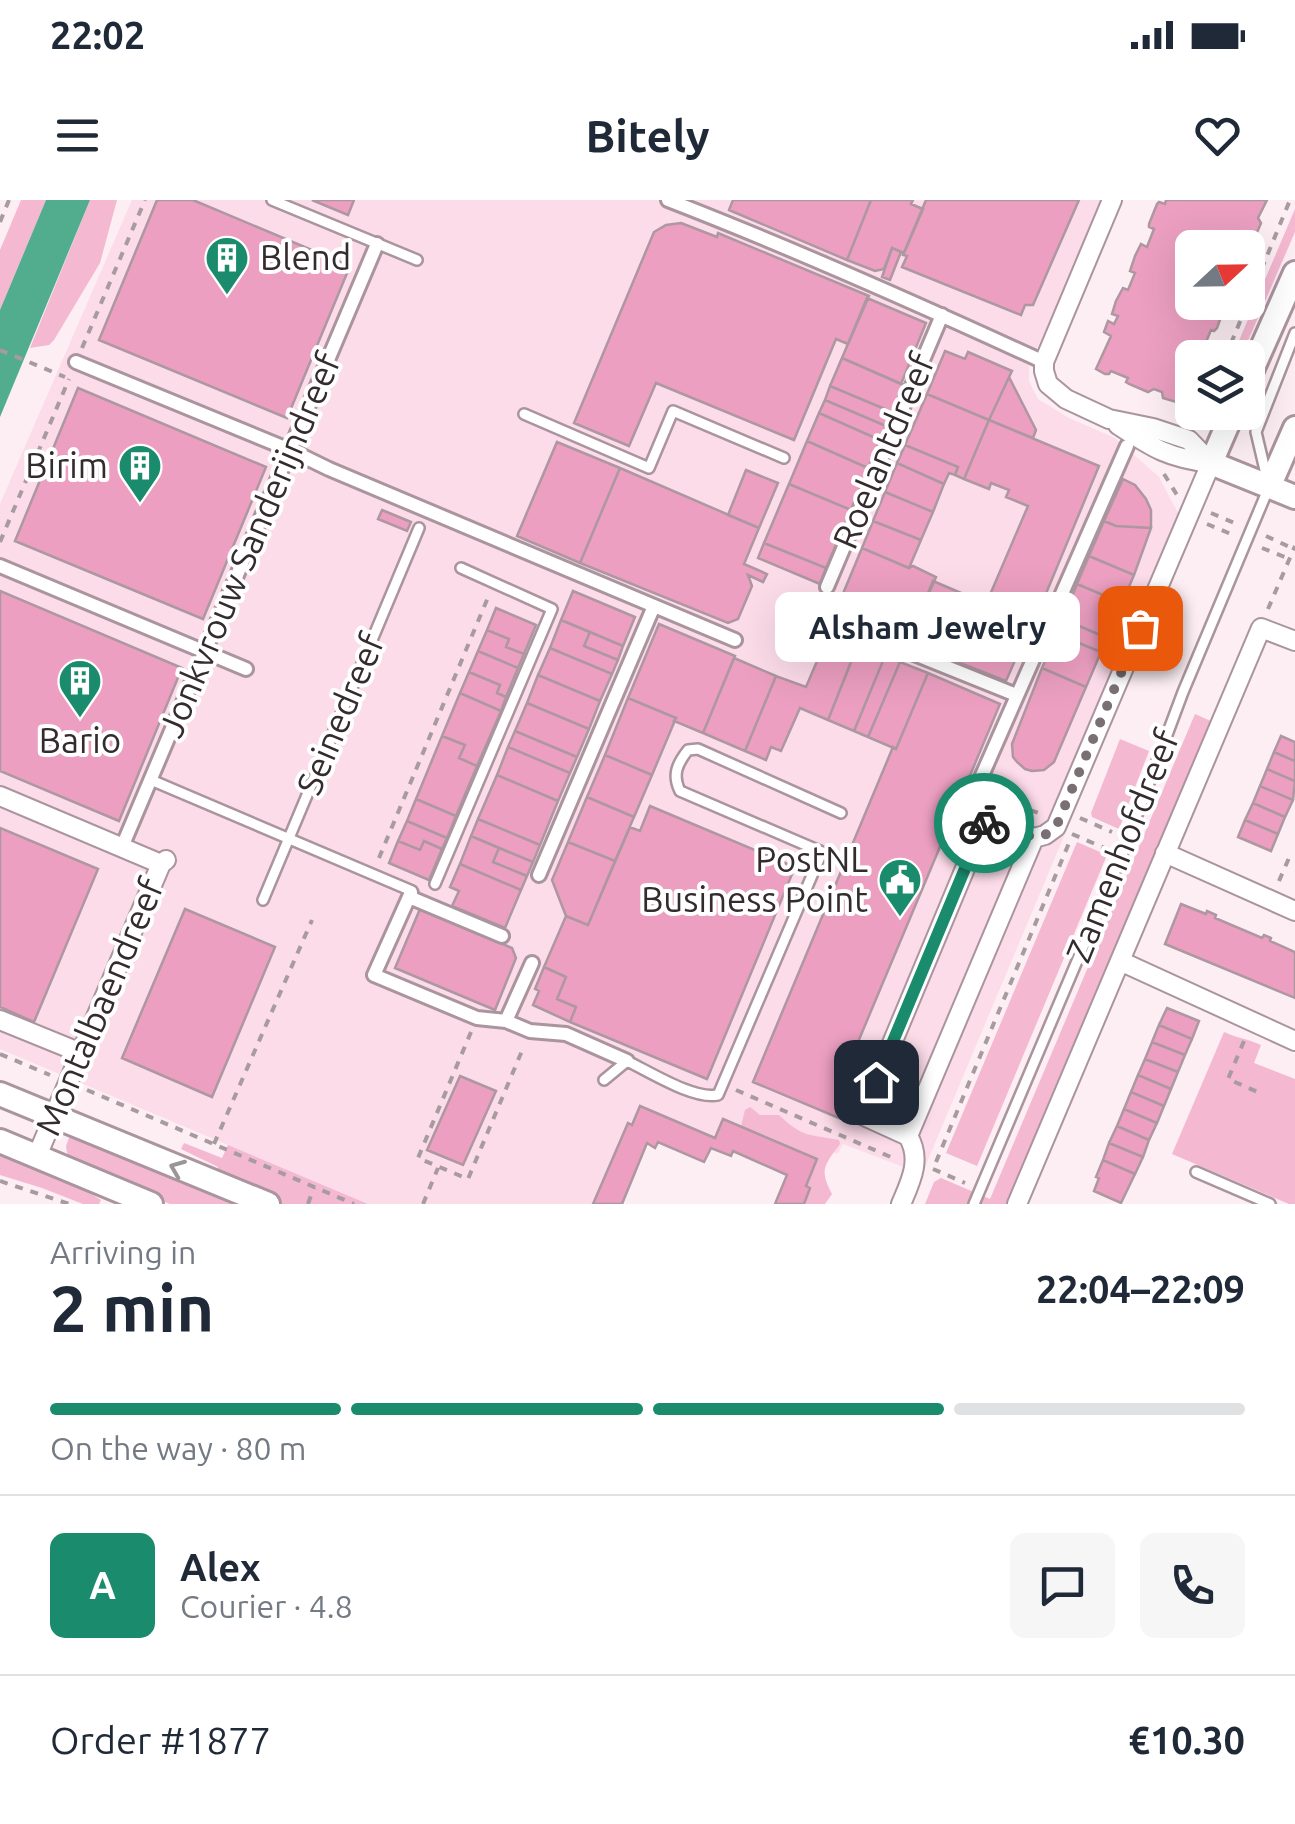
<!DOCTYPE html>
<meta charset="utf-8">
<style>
body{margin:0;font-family:Ubuntu,sans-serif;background:#f6f6f7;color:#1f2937;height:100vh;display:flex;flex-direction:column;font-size:38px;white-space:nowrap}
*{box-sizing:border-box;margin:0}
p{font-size:32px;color:#747a83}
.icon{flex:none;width:55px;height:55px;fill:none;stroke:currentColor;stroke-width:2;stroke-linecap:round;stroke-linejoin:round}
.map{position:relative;height:1004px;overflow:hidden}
.panel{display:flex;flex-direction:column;background:#fff;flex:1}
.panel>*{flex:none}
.needle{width:65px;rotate:68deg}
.tools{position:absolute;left:1175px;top:30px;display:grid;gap:20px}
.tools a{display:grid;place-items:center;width:90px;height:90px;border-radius:15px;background:#fff;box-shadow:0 10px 40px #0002;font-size:50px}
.pin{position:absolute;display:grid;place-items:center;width:85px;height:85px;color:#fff;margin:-42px;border-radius:20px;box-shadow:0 5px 15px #0006}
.courier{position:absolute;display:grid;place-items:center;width:100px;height:100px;margin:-50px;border:8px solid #1a8c6d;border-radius:50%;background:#fff;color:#222;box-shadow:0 2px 12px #0007}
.bubble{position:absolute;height:70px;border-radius:15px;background:#fff;box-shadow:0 10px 40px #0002;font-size:32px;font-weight:600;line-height:70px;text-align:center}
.summary em{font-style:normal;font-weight:600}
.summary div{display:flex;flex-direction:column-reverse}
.summary{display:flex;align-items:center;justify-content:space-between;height:170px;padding:0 50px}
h1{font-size:65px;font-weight:600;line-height:75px}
.bar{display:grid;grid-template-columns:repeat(4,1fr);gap:15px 10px;align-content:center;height:120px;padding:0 50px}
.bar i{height:12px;border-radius:8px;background:#e0e1e3}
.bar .current{background:#1a8c6d}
.bar p{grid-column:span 4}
.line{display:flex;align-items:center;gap:25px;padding:0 50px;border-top:2px solid #e0e1e3}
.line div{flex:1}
.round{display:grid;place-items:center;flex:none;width:105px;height:105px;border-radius:15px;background:#f6f6f7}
.status{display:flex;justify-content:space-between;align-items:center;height:70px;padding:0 50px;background:#fff;direction:ltr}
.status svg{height:28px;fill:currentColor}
header{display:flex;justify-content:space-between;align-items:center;height:130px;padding:0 50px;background:#fff;font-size:45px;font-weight:600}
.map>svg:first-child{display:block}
</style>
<div class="status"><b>22:02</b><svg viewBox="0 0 49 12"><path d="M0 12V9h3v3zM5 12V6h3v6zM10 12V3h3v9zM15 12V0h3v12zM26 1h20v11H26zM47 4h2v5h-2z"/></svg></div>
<header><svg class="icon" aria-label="menu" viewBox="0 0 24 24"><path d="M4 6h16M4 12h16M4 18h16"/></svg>Bitely<svg class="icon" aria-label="heart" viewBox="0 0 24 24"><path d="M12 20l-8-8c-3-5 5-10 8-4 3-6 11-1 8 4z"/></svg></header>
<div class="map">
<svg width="1295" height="1004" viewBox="0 0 1295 1004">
<rect width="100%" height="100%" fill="#fceef3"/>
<path fill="#fcdce9" d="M132 0H1107L1050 124 1029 163V181L1038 199 1069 218 1115 238 1159 277 1178 313 1196 322 922 974 843 944 838 954 745 918 741 926 723 919 715 938 640 906 632 925 627 924 593 1004H368L0 849V304Z"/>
<path fill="#f4b8d1" d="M21 0H46L0 110V50Z
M90 0H117L100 63 54 140 49 145 30 148Z
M1295 9V32L1241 157H1232Z
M1195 514 1213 522 1014 1004H925L934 982 941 978 990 999Z
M1120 539 1149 551 1119 629 1092 617 1091 613Z
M1077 642 1107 655 977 966 946 953Z
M1224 832C1237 838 1248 839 1261 845L1254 863 1295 879V1004H1289L1172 954Z
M750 907 760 915H779C803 938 809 934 839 940L840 944C824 966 819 969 832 994L825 1004H804L810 988 806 986 817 958 741 926 745 910Z
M73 927 211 984 218 967 181 949 184 943 222 958 228 945 368 1004H170L87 970 73 962 67 953 66 946Z
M0 947 47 967 101 1000 99 1004H83L42 988 0 975Z"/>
<path fill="#51ad8e" d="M46 0H90L0 217V110Z"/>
<path fill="#ec9fc1" stroke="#ad97a0" stroke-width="2.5" d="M157 0H193L350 66 287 218 99 140Z
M312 0H354L348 15Z
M733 0H871L847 60 729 10Z
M871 0H913L911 4 923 9 904 53 892 48 884 69 875 71 847 60Z
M926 0H1079L1033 105H1025L1021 115 902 67 907 56 903 55Z
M1166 0H1267L1258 18 1261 23 1253 42 1247 43 1246 48H1192V102H1223L1225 106 1217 128 1214 131 1211 130 1204 147 1207 149 1203 158H1192V174L1189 181 1192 187 1186 198 1176 202 1163 198 1162 192 1154 189 1148 192 1129 184 1126 182 1128 178 1111 171 1109 174H1105L1096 169 1111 136 1104 132 1108 121 1114 124 1118 116 1112 114 1116 101 1123 88 1128 90 1135 73 1130 71 1135 56 1141 44 1147 47 1154 29 1149 27V24L1157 4 1159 2 1165 4Z
M681 23 717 37 718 33 725 36 869 96 848 144 836 139 794 240 656 183 629 246 574 223 654 32 666 25Z
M892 48 901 52 890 80 882 77Z
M867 98 926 123 901 184 842 158Z
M945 151 965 159 968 152 1012 171 989 220 927 194Z
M842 158 904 185 892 212 830 186Z
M1009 177 1036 230 1033 238 989 220Z
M830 186 892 212 886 226 825 200Z
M78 188 266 267 203 419 15 341Z
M927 194 989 220 964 279 955 275 958 267 905 245Z
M825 200 886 226 880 240 819 213Z
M819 213 880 240 868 268 807 241Z
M989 220 1099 266 1030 432 1028 431 1006 481 950 459 975 399 986 404 1028 306 1006 297 1009 290 991 283 989 289 964 279Z
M807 241 868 268 851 310 789 284Z
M557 242 620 268 580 363 517 336Z
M905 245 958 267 955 275 949 273 944 284 897 263Z
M897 263 944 284 933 312 885 292Z
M620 268 759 328 744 364 767 374 763 382 748 375 752 386 738 419 728 423 580 363Z
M746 270 778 283 759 328 728 315Z
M1123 279 1135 285 1146 299 1151 310V328L1116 326 1104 321Z
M789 284 851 310 826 368 764 343Z
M885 292 933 312 921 340 873 321Z
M382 310 411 322 407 331 378 319Z
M873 321 921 340 909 368 862 348Z
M1104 321 1116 326 1151 328 1134 375 1089 356Z
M764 343 826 368 820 384 758 358Z
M862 348 909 368 913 366 936 377 915 425 842 396Z
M1089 356 1134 375 1122 403 1077 384Z
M933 381 961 393 936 453 908 441Z
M1077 384 1122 403 1107 438 1063 419Z
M0 391 182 468 119 621 0 571Z
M573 391 635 417 623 446 561 420Z
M961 393 975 399 950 459 936 453Z
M842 396 880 411 873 427 835 411Z
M496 408 536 425 524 454 506 447 509 439 487 430Z
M880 411 915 425 908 441 873 427Z
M1063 419 1107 438 1101 452 1079 443 1077 450 1054 440Z
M561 420 590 432 584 446 618 460 612 474 550 448Z
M659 424 735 456 703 533 674 521 676 518 628 498Z
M487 430 509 439 506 447 524 454 518 468 478 451Z
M590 432 623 446 618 460 584 446Z
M829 433 858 445 828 520 800 508 781 551 771 547 766 560 745 551 776 476 806 487Z
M1054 440 1077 450 1079 443 1101 452 1086 487 1042 468Z
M858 444 885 456 854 531 828 520Z
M550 448 612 474 600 501 538 475Z
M478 451 518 468 506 497 497 493 500 485 469 472Z
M885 456 900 462 868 537 854 531Z
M734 458 776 476 745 551 703 533Z
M900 462 928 473 896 549 868 537Z
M1042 468 1086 487 1054 562 1044 570 1032 571 1025 569 1017 562 1013 557 1012 544Z
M469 472 500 485 497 493 506 497 501 511 460 493Z
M928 473 1000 504 858 842 869 847 839 918 753 882 893 547 896 549Z
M538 475 600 501 589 529 527 503Z
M460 493 501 511 477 566 459 558 465 545 442 536Z
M628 498 676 518 652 575 605 555Z
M527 503 589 529 577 557 515 531Z
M515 531 577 557 570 573 508 547Z
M442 536 465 545 459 558 477 566 456 616 416 599Z
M1281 536 1295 542V561L1274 552Z
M508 547 570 573 558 601 497 575Z
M1274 552 1295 561V581L1267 569Z
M605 555 652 575 634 617 587 597Z
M1267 569 1295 581 1293 600 1260 586Z
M497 575 558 601 540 645 478 619Z
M1260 586 1293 600 1285 617 1253 603Z
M587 597 634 617 615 661 568 642Z
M416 599 456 616 447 638 407 621Z
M1253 603 1285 617 1278 634 1245 620Z
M650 606 795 667 707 879 570 822 576 807 557 799 566 777 544 767 566 716 588 725 630 627 640 631Z
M478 619 540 645 533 662 471 636Z
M1245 620 1278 634 1271 651 1238 637Z
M407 621 447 638 442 649 424 641 420 650 398 641Z
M0 628 98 669 34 822 0 807Z
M471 636 499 648 493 662 527 676 521 690 460 664Z
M398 641 420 650 424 641 442 649 429 680 389 663Z
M568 642 615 661 588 725 566 716 552 680Z
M499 648 533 662 527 676 493 662Z
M460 664 521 690 505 728 452 706 459 691 450 687Z
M1181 704 1206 714 1207 711 1216 715 1215 718 1262 738 1264 735 1271 738 1270 741 1295 752V798L1165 744Z
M185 709 275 747 212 897 122 858Z
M420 709 512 748 516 758 495 810 395 768Z
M544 767 566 777 557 799 576 807 570 822 533 805 539 791 535 789Z
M1167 808 1199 821 1192 839 1159 825Z
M1159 825 1192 839 1185 855 1152 842Z
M1152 842 1185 855 1178 872 1145 859Z
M1145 859 1178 872 1171 889 1138 875Z
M1138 875 1171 889 1164 906 1131 892Z
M460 876 496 891 463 965 427 950Z
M1131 892 1164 906 1157 923 1124 909Z
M640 906 715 938 723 919 817 959 806 986 810 988 804 1004H775L787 975 733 951 731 956 711 948 704 962 658 942 655 948 647 943 622 1004H593L628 923 632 925Z
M1124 909 1157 923 1149 940 1117 926Z
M1117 926 1149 940 1143 957 1109 943Z
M1109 943 1143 957 1135 974 1103 960Z
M1103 960 1135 974 1121 1003 1094 991 1099 978 1096 977Z"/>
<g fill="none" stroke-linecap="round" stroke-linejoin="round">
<defs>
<path id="service" d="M272 0 417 60
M524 214 649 268 673 211 784 258
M151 580 412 691
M435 684 552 409 461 368
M263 700 419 328
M604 880 627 861C650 872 694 900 718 895L822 652 680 591C672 575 677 564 688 550L698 549 841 613
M1196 972 1270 1004
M974 1004 1122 655 1183 492 1269 287 1256 232 1295 133"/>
<path id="pedestrian" d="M668 0C795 49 920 105 1044 162
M76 162 290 250 329 269 735 440
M0 366 246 469
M827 387 942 115
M832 421 1016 495
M987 616 980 580 1127 246
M122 647 377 44
M539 675 654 406
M411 693 409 697 502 736
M409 697 374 775 477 818 506 821
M532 763 506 821 530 831 566 834 627 861"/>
<path id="minor" d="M1112 0 1044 162V171L1048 184 1066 199 1109 219 1153 228 1189 240 1211 263
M1118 225C1153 248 1168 258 1211 263
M0 596 161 664
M1165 653 1295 711
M1120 761 1295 841
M0 820 81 853
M908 936 862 915 987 616 1034 638 1045 635 1056 627 1211 263
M37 956 161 664 166 660
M901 1004C911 981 922 959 908 936L1034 638
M1017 1004 1261 428 1295 441"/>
<path id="tertiary" d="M1248 179 1295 73
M1233 212 1211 263 1295 297
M1269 287 1295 228
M0 894 268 1004
M0 941 151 1004"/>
</defs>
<use href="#service" stroke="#aa949d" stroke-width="14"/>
<use href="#pedestrian" stroke="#aa949d" stroke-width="18"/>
<use href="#minor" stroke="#aa949d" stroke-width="22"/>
<use href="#tertiary" stroke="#aa949d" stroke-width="28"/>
<path stroke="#a79ba0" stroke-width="4" stroke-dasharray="8 8" stroke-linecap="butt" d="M0 22 9 0
M82 148 145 0
M0 150 65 177
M1225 158 1290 0
M1182 216 1195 212
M1164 274 1177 295
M1211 313 1239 325
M1207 324 1231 334
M1266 336 1294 349
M0 342 69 179
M1262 348 1290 359
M1268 409 1295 346
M1015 605 1039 613
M1080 618 1112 632
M1072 634 1109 650
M379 658 489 395
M1279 681 1289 658
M471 832 418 958 468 979 524 846
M1244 841 1228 879 1260 893
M0 854 50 875
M87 890 354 1004
M736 890 893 958
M214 944 312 720
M936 962 1069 643
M933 969 965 983
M0 981 69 1004
M308 1004 314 987
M423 1004 438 968"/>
<use href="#service" stroke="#fff" stroke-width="9"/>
<use href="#pedestrian" stroke="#fff" stroke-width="12"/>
<use href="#minor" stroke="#fff" stroke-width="18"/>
<use href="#tertiary" stroke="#fff" stroke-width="22"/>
</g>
<defs><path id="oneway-chevron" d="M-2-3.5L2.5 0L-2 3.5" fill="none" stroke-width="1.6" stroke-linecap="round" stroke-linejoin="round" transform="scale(2.5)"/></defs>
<use stroke="#9a9597" href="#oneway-chevron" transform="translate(177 968) rotate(-158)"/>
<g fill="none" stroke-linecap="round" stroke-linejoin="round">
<path stroke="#7a6f74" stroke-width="10" stroke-dasharray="0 18" d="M984 623 987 616 1034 638 1045 635 1056 627 1140 428"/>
<path stroke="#1a8c6d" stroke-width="12" d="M876 882 984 623"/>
</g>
<defs>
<symbol id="building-pin" viewBox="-11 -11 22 30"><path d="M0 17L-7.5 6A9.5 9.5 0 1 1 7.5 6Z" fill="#1a8c6d" stroke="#fff"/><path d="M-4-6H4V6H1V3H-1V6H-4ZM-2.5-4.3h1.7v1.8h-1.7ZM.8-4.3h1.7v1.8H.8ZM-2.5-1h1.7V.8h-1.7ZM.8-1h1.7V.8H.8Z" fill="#fff"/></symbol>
<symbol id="civic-pin" viewBox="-11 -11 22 30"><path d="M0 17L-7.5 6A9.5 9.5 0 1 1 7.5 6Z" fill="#1a8c6d" stroke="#fff"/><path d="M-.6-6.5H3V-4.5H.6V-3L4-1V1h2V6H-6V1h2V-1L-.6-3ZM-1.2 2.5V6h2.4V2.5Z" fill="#fff"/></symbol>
</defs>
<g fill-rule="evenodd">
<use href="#building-pin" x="202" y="33" width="50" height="68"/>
<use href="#building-pin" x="115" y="241" width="50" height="68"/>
<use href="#building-pin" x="55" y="456" width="50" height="68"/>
<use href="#civic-pin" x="875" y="655" width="50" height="68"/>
</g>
<g text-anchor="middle" stroke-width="8" stroke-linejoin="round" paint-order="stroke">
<g font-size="35" fill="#342b2f" stroke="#fff" text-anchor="end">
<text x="260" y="70" text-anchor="start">Blend</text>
<text x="108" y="278">Birim</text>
<text x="80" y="553" text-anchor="middle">Bario</text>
<text x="868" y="672">PostNL<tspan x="868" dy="40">Business Point</tspan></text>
</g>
<g font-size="35" fill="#342b2f" stroke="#fff">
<text transform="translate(884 251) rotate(-67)" y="12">Roelantdreef</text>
<text transform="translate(250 345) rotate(-67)" y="12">Jonkvrouw Sanderijndreef</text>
<text transform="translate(341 514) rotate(-67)" y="12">Seinedreef</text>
<text transform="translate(1123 646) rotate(-68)" y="12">Zamenhofdreef</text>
<text transform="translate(100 807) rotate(-67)" y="12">Montalbaendreef</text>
</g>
</g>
</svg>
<div class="tools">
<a><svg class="needle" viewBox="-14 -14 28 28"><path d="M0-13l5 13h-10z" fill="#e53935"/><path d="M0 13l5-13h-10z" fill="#747a83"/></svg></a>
<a><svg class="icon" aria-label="layers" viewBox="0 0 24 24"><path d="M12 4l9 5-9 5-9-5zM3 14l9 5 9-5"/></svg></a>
</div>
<div class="pin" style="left:1140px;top:428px;background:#ea580c"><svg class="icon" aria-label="bag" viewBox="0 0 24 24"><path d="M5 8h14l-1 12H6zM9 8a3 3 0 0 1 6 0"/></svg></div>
<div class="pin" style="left:876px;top:882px;background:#1f2937"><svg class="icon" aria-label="home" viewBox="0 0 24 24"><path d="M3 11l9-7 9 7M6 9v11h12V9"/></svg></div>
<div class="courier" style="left:984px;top:623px"><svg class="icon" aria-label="bike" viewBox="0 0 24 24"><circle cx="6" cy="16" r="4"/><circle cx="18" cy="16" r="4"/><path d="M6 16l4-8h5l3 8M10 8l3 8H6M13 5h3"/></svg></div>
<div class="bubble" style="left:775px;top:392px;width:305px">Alsham Jewelry</div>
</div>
<section class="panel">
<div class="summary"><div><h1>2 min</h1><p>Arriving in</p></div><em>22:04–22:09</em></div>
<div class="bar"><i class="current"></i><i class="current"></i><i class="current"></i><i></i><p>On the way · 80 m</p></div>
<div class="line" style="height:180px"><b class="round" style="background:#1a8c6d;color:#fff">A</b><div><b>Alex</b><p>Courier · 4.8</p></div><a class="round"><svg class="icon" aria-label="chat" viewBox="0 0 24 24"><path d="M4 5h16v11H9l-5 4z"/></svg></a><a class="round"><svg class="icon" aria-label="phone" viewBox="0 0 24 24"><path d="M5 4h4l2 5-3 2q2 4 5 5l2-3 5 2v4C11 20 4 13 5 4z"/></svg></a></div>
<div class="line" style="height:130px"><div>Order #1877</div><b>€10.30</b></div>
</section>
